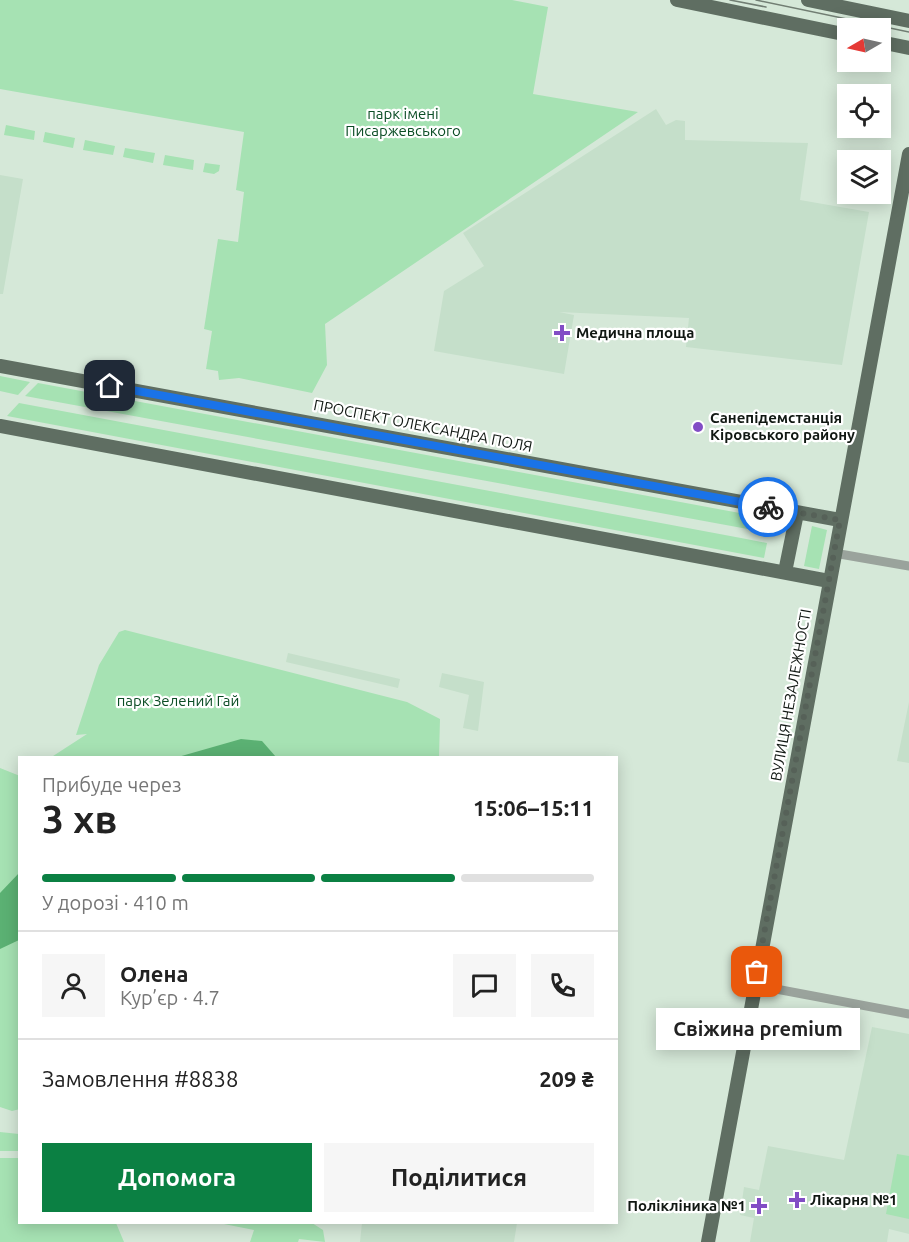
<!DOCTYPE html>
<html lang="uk">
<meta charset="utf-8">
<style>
body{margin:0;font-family:Ubuntu,sans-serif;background:#f6f6f6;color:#222;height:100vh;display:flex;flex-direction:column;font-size:22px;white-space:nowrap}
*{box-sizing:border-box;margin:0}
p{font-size:20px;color:#767676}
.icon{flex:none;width:33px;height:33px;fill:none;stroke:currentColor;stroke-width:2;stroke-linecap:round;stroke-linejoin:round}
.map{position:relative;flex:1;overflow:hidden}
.sheet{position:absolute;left:18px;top:756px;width:600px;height:468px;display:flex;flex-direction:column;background:#fff;border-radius:0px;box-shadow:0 3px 15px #0003}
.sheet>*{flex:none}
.needle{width:39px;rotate:261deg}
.buttons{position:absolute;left:837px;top:18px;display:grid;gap:12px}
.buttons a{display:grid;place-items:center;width:54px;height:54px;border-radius:0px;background:#fff;box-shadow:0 3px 15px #0003;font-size:30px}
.pin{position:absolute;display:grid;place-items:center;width:51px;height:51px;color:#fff;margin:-26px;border-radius:12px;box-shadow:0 3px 9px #0006}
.courier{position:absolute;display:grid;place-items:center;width:60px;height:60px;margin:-30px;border:4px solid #1a73e8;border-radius:50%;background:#fff;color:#222;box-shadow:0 2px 8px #0007}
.bubble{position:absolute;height:42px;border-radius:0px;background:#fff;box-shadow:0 3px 15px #0003;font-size:20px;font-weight:700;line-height:42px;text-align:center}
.summary em{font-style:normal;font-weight:700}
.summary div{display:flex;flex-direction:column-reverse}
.summary{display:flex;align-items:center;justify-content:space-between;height:102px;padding:0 24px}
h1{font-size:39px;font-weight:700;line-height:45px}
.bar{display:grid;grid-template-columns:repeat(4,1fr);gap:9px 6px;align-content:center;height:72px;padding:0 24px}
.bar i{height:8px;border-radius:4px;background:#e0e0e0}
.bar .on{background:#0b8043}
.bar p{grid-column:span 4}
.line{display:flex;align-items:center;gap:15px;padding:0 24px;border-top:2px solid #e0e0e0}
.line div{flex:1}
.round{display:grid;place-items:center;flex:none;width:63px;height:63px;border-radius:0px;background:#f6f6f6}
.primary-button{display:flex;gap:12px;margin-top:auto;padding:12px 24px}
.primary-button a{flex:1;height:69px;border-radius:0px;background:#0b8043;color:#fff;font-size:24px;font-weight:700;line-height:69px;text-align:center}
.primary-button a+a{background:#f6f6f6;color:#222}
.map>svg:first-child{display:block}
</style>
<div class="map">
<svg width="909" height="1242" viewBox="0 0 909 1242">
<rect width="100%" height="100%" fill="#d5e8d8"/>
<path fill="#c5dfca" d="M656 109 666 125 676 120 685 121V140L808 143 800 200 869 212 842 365 686 347 689 318 559 312 574 315 564 374 434 351 444 291 484 266 463 233Z
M0 175 23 179 3 294H0Z
M288 653 400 679 398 688 286 662Z
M442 673 484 682 478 731 463 728 469 695 439 687Z
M909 702V763L897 761Z
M872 1027 909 1034V1234L889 1229 887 1242H750L754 1218 740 1215 744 1187 759 1190 768 1146 844 1160Z
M362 1223V1222L517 1223 514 1242H360Z"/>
<path fill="#a6e2b3" d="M0 0H512L548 7 533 94 638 112 325 324 327 365 312 393 239 378 219 380 218 371 206 369 212 331 204 329 218 239 238 242 244 192 236 190 244 132 0 89Z
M6 125 35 131 34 140 4 135Z
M45 132 75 138 73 148 43 142Z
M85 140 115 146 113 155 83 150Z
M125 148 155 153 153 163 123 157Z
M165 155 194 160 193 170 163 165Z
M205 163 220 165 219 171 214 174 203 172Z
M0 376 30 382 18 395 0 391Z
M38 383 772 519 769 533 25 396Z
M19 403 741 538 767 543 764 558 7 416Z
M812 526 827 530 819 569 804 566Z
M125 630 407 702 440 719 439 757 50 758 87 734 76 735 99 665 119 632Z
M0 768 20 776V1109L12 1111 0 1107Z
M0 1132 19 1134V1151H0Z
M897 1154 909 1156V1219L886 1214Z
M0 1158H19L20 1222 116 1223 124 1242H0Z
M219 1223H312L323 1230 325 1242 299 1239 298 1242H250L254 1230Z"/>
<path fill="#5bb173" d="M241 739 262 741 276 757H178Z
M19 873V940L0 949V893Z"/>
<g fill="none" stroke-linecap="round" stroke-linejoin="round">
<path stroke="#9aa39c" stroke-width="9" d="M834 553 909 566
M755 985 909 1014"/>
<path stroke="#5f6e62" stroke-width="14" d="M677 0 848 35
M808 0 909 21
M880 42 909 48
M0 366 840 520
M0 426 829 581
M785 572 797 513
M708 1242 909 154"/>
<path stroke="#717e73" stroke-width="1.5" d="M730 0 766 7
M756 0 909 32"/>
</g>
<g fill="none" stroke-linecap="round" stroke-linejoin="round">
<path stroke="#566158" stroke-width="6" stroke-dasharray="0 10.8" d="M757 972 840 520 768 507"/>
<path stroke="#1a73e8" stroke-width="8" d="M110 386 768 507"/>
</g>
<g fill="#824dc5" stroke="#fff" stroke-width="2">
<path d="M559 324h6v6h6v6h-6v6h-6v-6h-6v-6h6z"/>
<circle cx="698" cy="427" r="6"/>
<path d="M794 1191h6v6h6v6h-6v6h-6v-6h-6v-6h6z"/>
<path d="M756 1197h6v6h6v6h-6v6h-6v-6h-6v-6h6z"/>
</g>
<g text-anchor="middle" stroke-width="4.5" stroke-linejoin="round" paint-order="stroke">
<g font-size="15" fill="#0b4d25" stroke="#fff">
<text x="403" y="119">парк імені<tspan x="403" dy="17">Писаржевського</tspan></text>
<text x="178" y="706">парк Зелений Гай</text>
</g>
<g font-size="15" font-weight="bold" fill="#111813" stroke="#fff" text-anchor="start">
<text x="576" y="338">Медична площа</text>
<text x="710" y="423">Санепідемстанція<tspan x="710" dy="17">Кіровського району</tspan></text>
<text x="810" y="1205">Лікарня №1</text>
<text x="746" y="1211" text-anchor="end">Полікліника №1</text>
</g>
<g font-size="15" fill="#111813" stroke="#fff">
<text transform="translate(423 426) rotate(11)" y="5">ПРОСПЕКТ ОЛЕКСАНДРА ПОЛЯ</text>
<text transform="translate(791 695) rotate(-80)" y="5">ВУЛИЦЯ НЕЗАЛЕЖНОСТІ</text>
</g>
</g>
</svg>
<div class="buttons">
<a><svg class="needle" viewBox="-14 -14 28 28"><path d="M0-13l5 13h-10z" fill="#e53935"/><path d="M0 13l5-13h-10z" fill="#767676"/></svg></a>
<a><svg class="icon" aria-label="locate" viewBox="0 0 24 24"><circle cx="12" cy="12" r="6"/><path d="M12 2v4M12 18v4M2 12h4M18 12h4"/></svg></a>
<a><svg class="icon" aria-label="layers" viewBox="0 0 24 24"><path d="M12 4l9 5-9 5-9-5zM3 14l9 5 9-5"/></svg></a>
</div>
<div class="pin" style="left:757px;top:972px;background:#ea580c"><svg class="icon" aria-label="bag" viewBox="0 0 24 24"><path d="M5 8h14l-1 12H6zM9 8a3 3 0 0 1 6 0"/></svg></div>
<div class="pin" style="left:110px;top:386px;background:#1f2937"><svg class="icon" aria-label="home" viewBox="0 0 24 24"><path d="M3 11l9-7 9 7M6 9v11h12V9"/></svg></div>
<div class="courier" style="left:768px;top:507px"><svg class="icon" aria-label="bike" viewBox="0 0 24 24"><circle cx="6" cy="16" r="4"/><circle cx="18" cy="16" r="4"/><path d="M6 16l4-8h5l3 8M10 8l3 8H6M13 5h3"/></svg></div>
<div class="bubble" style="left:656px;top:1008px;width:204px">Свіжина premium</div>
<section class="sheet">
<div class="summary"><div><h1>3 хв</h1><p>Прибуде через</p></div><em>15:06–15:11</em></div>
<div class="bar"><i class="on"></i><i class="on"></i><i class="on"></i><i></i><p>У дорозі · 410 m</p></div>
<div class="line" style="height:108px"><a class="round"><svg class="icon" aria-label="person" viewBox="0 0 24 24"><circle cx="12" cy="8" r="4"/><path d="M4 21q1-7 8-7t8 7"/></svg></a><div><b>Олена</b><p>Кур’єр · 4.7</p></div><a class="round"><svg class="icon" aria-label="chat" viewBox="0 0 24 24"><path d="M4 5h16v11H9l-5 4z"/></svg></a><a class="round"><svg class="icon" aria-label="phone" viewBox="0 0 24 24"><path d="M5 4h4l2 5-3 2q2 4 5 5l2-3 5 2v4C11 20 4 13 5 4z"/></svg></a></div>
<div class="line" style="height:78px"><div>Замовлення #8838</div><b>209 ₴</b></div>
<div class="primary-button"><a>Допомога</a><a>Поділитися</a></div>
</section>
</div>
